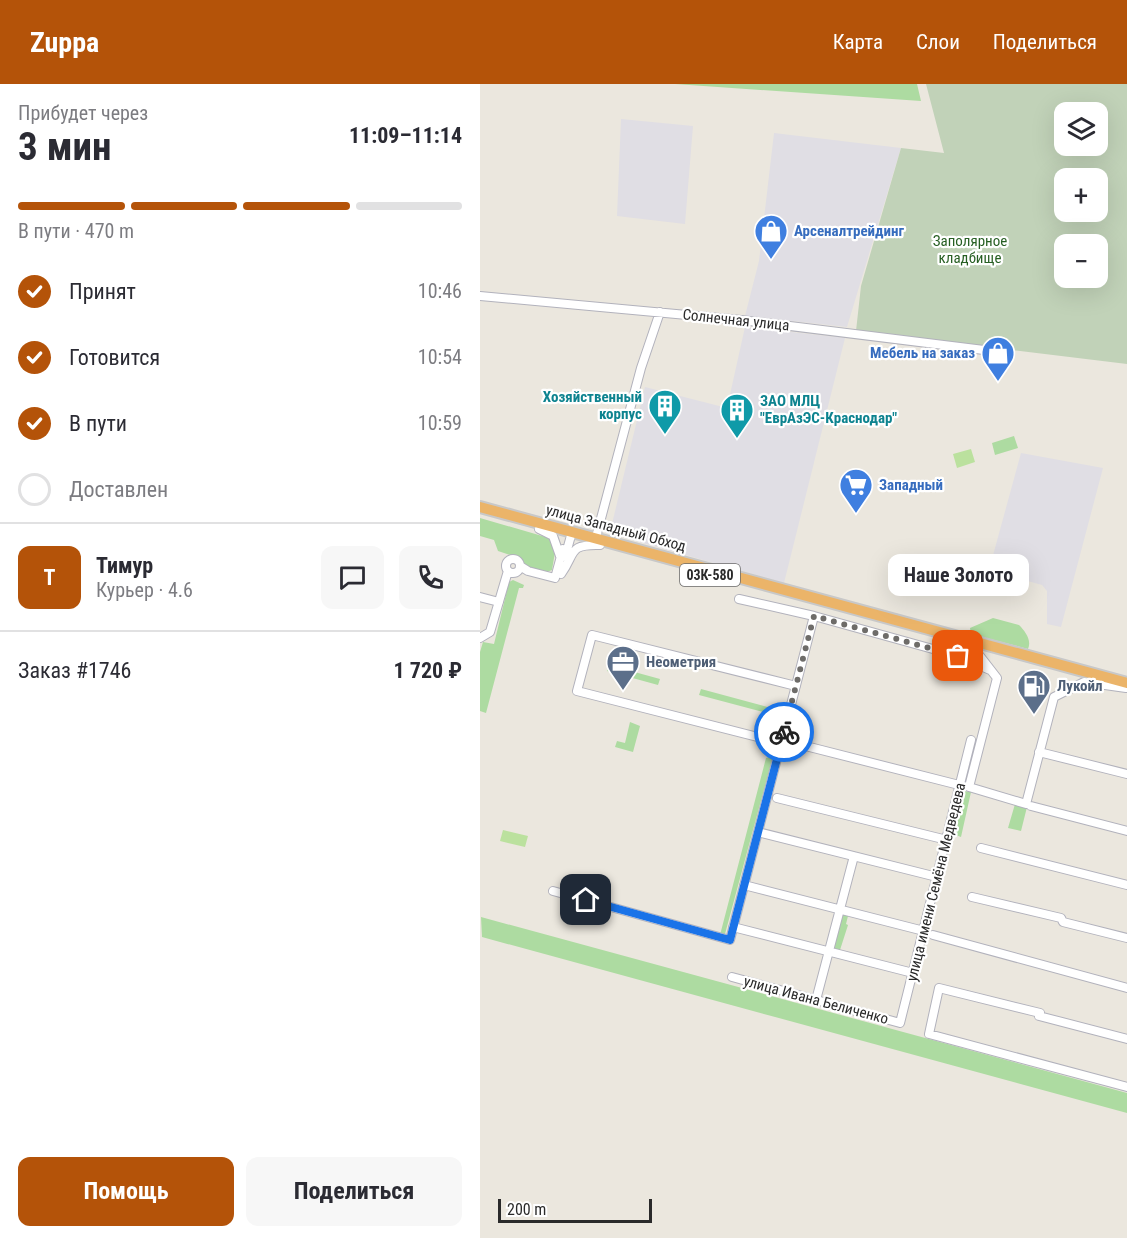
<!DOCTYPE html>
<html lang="ru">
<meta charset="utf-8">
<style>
body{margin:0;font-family:"Roboto Condensed",sans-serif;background:#f7f7f7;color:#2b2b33;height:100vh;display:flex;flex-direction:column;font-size:22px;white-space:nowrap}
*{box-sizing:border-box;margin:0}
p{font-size:20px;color:#7c7c81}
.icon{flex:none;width:33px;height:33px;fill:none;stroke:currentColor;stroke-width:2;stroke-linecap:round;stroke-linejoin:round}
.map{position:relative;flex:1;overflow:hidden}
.details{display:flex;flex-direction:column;background:#fff;width:480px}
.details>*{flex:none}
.buttons{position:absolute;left:574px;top:18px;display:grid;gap:12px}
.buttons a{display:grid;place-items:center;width:54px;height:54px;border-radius:12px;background:#fff;box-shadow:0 6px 24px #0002;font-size:30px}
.scale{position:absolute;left:18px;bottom:15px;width:154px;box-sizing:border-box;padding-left:6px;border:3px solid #2a2a2a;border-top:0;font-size:16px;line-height:21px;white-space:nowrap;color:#2a2a2a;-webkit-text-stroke:4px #fff;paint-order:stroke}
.pin{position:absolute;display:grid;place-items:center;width:51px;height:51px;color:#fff;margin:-26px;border-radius:12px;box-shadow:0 3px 9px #0006}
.courier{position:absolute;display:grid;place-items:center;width:60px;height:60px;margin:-30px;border:4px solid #1a73e8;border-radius:50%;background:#fff;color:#222;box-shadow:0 2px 8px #0007}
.bubble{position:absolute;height:42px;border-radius:12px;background:#fff;box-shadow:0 6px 24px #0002;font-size:20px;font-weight:700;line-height:42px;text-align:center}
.summary em{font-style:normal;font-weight:700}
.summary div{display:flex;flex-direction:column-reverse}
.summary{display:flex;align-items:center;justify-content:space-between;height:102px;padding:0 18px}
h1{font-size:39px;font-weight:700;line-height:45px}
.bar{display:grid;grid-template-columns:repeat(4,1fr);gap:9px 6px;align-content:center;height:72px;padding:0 18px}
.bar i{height:8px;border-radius:4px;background:#e1e1e2}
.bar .selected{background:#b45309}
.bar p{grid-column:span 4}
.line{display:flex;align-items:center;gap:15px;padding:0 18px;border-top:2px solid #e1e1e2}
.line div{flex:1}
.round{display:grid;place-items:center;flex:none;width:63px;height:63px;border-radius:12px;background:#f7f7f7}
ol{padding:0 18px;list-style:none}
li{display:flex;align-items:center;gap:18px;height:66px}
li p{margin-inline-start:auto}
li .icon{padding:6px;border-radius:50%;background:#b45309;color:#fff;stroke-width:4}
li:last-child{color:#7c7c81}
li i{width:33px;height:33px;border:3px solid #e1e1e2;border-radius:50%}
.primary-button{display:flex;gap:12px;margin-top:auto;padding:12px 18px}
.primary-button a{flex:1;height:69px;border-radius:12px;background:#b45309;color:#fff;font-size:24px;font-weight:700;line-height:69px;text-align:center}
.primary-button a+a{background:#f7f7f7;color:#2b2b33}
header{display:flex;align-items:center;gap:36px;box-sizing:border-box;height:84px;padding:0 30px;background:#b45309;color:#fff}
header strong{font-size:28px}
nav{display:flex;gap:33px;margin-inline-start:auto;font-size:21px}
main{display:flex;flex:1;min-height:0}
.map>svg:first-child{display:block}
</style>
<header>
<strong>Zuppa</strong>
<nav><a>Карта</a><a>Слои</a><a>Поделиться</a></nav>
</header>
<main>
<section class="details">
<div class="summary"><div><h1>3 мин</h1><p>Прибудет через</p></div><em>11:09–11:14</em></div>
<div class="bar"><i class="selected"></i><i class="selected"></i><i class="selected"></i><i></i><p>В пути · 470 m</p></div>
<ol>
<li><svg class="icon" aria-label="check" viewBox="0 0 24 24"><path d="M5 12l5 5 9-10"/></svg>Принят<p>10:46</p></li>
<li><svg class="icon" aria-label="check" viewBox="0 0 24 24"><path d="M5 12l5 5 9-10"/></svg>Готовится<p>10:54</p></li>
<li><svg class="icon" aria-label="check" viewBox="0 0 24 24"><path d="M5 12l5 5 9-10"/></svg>В пути<p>10:59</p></li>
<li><i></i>Доставлен</li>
</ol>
<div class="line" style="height:108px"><b class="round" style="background:#b45309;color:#fff">Т</b><div><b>Тимур</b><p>Курьер · 4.6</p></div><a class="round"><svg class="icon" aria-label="chat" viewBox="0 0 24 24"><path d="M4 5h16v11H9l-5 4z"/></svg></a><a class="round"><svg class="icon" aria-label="phone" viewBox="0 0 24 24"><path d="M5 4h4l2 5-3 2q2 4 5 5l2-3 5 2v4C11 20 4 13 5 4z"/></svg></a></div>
<div class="line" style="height:78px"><div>Заказ #1746</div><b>1 720 ₽</b></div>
<div class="primary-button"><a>Помощь</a><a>Поделиться</a></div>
</section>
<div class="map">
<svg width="647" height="1154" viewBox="0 0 647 1154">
<rect width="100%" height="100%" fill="#ebe7de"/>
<path fill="#e0dee4" d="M141 35 213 42 205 140 137 132Z
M294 49 421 64 367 243 265 232 279 177Z
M265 243 365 254 304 499 138 452 131 444 165 303 247 324Z
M541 369 623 384 581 543 567 540V507L562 501 509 486Z"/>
<path fill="#addba1" d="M195 0H437L441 17Z
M534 352 538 364 515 371 512 359Z
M0 434 69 454 75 468 72 486 67 488 50 484 36 473 18 467 14 456 0 452Z
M33 496 44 501 43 504H39L6 629 0 627V568L3 558 14 560 29 498Z
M513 534 539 541C545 547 552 556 548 565L491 550 490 544Z
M129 581 180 595 178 601 127 587Z
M221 605 295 625 294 631 219 611Z
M150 638 160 642 153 668 135 663 137 657 145 659Z
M293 672 245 850 240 851 286 674Z
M483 707 491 708 481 753 473 750Z
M535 720 547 723 541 747 528 744Z
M362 830 368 832 366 840 368 841 360 866 353 864Z
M1 833 647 1009V1029L2 853Z"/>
<path fill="#c1d2b8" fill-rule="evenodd" d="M446 0H647V280L376 247 381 202 421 64 464 69ZM585 28H618V62H585ZM585 94H618V128H585ZM585 160H618V194H585Z"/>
<path fill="#bbe19e" d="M491 365 495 378 477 384 473 370Z
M23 746 48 752 45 763 20 757Z"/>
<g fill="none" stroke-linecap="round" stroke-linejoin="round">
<defs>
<path id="minor" d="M0 212 261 236 512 267
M59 445 73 452 80 472
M115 457 161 284 180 228
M85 473 92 448
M26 482a7 7 0 1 1 14 0a7 7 0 1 1-14 0Z
M40 482 48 487 75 494
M81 490C96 470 87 460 120 461
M75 494 83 465
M0 513 19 518
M259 515 334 532 478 572 510 586
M0 554 10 548 28 487
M471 556 496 567 517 594 489 703 546 720 574 613 604 598 646 604
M302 656 483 702
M301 659 97 607 112 551 316 602
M559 668 647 690
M297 714 467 756
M551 722 647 747
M278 748 457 793
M501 764 647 801
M264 801 444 847
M73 807 250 856 334 532
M492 813 581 834 583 838 647 854
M253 843 433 889
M453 851 647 904
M252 893 420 939 491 656
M336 916 374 772
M560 929 459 904 449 950 647 1003
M559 932 647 955"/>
<path id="highway" d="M0 423 647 599"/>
</defs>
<use href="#minor" stroke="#b2b2bc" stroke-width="10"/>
<use href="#highway" stroke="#c8c8c8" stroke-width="14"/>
<use href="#minor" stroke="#fff" stroke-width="8"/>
<use href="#highway" stroke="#ebb469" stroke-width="10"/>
</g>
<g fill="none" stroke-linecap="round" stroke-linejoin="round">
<path stroke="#6e6c69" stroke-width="6" stroke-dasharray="0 10.8" d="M304 648 334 532 478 572"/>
<path stroke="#1a73e8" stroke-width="8" d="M106 816 250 856 304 648"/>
</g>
<defs>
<symbol id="shop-pin" viewBox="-11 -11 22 30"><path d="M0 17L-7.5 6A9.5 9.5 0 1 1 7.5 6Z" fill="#3f7fe0" stroke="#fff"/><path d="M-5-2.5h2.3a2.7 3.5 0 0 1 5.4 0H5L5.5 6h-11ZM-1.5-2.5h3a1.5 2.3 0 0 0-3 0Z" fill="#fff"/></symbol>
<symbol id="building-pin" viewBox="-11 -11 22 30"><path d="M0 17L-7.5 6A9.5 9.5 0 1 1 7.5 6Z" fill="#0f9aa8" stroke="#fff"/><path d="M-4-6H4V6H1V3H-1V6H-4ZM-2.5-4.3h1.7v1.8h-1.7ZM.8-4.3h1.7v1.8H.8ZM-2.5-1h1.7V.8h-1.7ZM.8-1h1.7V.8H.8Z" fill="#fff"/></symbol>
<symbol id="supermarket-pin" viewBox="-11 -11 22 30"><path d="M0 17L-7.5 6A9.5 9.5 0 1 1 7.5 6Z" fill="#3f7fe0" stroke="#fff"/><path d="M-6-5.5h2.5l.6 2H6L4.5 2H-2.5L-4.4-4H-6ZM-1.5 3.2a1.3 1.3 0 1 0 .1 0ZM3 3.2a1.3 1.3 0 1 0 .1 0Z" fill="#fff"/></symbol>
<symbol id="office-pin" viewBox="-11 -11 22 30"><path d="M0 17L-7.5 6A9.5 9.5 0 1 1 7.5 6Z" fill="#5c6f8a" stroke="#fff"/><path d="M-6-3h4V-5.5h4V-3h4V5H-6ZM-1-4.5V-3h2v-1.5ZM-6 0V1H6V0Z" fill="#fff"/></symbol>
<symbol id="fuel-pin" viewBox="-11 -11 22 30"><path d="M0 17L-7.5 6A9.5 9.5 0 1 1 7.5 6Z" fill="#5c6f8a" stroke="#fff"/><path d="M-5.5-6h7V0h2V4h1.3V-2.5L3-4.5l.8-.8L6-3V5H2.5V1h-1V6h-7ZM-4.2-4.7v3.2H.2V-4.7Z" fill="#fff"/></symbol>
</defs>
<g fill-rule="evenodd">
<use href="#shop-pin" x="272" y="128" width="38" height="52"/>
<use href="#shop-pin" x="499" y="250" width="38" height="52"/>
<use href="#building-pin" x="166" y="303" width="38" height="52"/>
<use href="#building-pin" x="238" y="307" width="38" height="52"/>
<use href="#supermarket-pin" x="357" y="382" width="38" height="52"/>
<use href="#office-pin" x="124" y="559" width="38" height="52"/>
<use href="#fuel-pin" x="535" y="583" width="38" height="52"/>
</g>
<g text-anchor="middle" stroke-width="4.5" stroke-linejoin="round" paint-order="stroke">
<rect fill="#fff" stroke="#6a6a6a" stroke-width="1.5" x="200" y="480" width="60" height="22" rx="4.5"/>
<g font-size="14" font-weight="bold" fill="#2a2a2a">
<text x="230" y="496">03К-580</text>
</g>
<g font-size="15" font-weight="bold" fill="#366cbe" stroke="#fff" text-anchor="start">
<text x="314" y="152">Арсеналтрейдинг</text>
<text x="495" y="274" text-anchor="end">Мебель на заказ</text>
<text x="399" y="406">Западный</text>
</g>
<g font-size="15" fill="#275f23" stroke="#fff">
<text x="490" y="162">Заполярное<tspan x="490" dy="17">кладбище</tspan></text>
</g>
<g font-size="15" fill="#2a2a2a" stroke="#fff">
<text transform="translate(256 236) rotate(6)" y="5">Солнечная улица</text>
<text transform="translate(136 444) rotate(15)" y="5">улица Западный Обход</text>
<text transform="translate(456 798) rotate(-76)" y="5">улица имени Семёна Медведева</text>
<text transform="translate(336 916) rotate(15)" y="5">улица Ивана Беличенко</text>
</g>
<g font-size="15" font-weight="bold" fill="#0d838f" stroke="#fff" text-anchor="end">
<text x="162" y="318">Хозяйственный<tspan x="162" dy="17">корпус</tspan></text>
<text x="280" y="322" text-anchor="start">ЗАО МЛЦ<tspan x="280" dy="17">"ЕврАзЭС-Краснодар"</tspan></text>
</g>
<g font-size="15" font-weight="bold" fill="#4e5e75" stroke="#fff" text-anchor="start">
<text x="166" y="583">Неометрия</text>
<text x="577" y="607">Лукойл</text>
</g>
</g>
</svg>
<div class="buttons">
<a><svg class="icon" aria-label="layers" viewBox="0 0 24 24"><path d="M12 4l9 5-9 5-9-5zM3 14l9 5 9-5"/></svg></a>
<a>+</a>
<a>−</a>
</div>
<div class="scale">200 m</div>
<div class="pin" style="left:478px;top:572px;background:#ea580c"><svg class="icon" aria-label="bag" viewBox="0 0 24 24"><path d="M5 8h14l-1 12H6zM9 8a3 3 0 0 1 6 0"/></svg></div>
<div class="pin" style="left:106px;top:816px;background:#1f2937"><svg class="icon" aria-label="home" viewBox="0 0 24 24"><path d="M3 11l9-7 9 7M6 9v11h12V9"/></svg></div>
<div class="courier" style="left:304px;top:648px"><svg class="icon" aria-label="bike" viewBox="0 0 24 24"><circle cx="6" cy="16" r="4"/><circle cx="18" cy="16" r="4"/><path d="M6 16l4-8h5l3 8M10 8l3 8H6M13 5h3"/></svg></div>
<div class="bubble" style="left:408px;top:470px;width:141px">Наше Золото</div>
</div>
</main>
